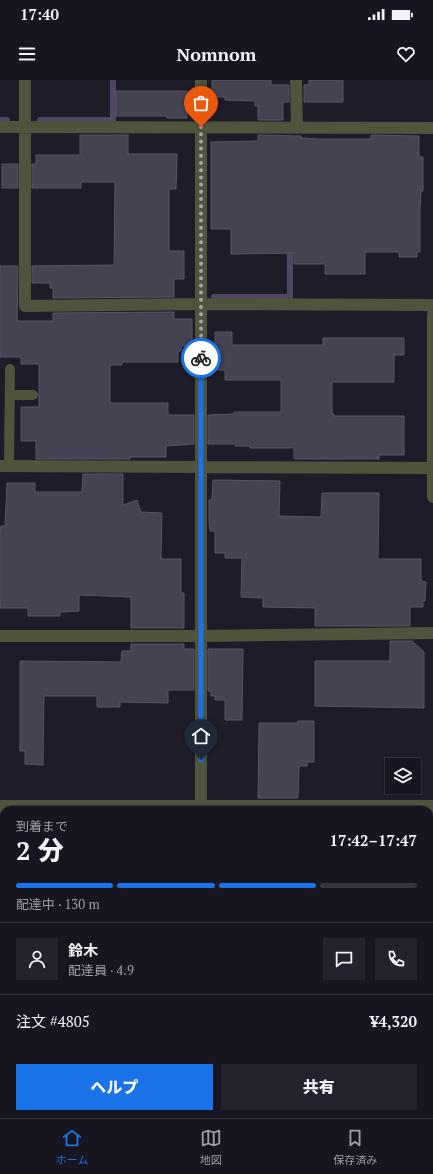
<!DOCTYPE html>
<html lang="ja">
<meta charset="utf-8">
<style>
body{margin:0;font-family:"PT Serif","Noto Sans JP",serif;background:#24222c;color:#f1f3f6;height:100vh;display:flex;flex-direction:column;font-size:15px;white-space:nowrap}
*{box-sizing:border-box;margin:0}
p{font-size:13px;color:#9e9fa4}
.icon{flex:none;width:22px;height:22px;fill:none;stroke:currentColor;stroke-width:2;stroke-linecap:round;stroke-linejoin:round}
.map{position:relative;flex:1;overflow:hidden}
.panel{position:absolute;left:0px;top:726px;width:433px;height:312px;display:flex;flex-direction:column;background:#17151f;border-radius:12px 12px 0 0;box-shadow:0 1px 3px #0004,0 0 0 1px #36343d}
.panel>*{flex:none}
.tools{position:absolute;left:385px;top:678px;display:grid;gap:8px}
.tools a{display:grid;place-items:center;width:36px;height:36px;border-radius:0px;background:#17151f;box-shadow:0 1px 3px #0004,0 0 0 1px #36343d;font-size:20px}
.pin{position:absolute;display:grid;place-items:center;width:34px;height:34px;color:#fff;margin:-41px -17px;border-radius:50% 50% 50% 0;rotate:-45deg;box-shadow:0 0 4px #0007}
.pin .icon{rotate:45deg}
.courier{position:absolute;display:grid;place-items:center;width:40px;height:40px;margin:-20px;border:3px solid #1a73e8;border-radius:50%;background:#fff;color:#222;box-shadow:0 1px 5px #0007}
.head em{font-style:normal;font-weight:800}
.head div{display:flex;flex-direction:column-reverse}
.head{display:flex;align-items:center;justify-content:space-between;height:68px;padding:0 16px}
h1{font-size:26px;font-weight:800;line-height:30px}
.bar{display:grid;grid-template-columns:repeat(4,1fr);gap:6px 4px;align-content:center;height:48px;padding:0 16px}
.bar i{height:5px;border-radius:3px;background:#36343d}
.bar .on{background:#1a73e8}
.bar p{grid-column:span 4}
.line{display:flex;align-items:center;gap:10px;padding:0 16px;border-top:1px solid #36343d}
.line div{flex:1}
.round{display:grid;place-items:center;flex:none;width:42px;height:42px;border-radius:0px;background:#24222c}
.button{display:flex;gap:8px;margin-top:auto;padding:8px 16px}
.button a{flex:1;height:46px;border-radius:0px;background:#1a73e8;color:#fff;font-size:16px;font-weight:800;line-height:46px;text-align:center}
.button a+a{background:#24222c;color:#f1f3f6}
.status{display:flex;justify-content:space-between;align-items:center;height:28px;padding:0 20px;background:#17151f;direction:ltr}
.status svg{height:11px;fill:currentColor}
header{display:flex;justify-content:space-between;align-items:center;height:52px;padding:0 16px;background:#17151f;font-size:18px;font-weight:800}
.menu{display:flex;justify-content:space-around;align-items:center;height:56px;border-top:1px solid #36343d;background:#17151f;font-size:11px;color:#9e9fa4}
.menu a{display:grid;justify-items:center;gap:2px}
.menu .on{color:#1a73e8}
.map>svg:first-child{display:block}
</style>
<div class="status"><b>17:40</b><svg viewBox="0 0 49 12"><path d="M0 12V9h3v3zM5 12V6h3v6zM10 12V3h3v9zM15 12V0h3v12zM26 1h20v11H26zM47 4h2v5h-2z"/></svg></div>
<header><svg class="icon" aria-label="menu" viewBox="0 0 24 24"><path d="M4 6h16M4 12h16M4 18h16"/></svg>Nomnom<svg class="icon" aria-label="heart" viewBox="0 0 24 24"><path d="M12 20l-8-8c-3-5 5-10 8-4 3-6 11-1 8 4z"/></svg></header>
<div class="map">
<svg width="433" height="1038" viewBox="0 0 433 1038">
<rect width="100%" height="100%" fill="#1f1c29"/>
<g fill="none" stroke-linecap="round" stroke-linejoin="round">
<path stroke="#504765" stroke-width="6" d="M0 40H7
M40 40H113V0
M214 217H290V165"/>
</g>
<path fill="#454251" stroke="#585666" d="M212 0H271V5H289V22H283V40H258V26H255V21L225 20V17H212Z
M309 0H343V22H304V5H309Z
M116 11H187V38H167L166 36H116Z
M80 55H128V74H177L176 109H169V171H184V199H174V217L53 218V208H50V203H32V186L114 185 115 102H81V108H32V84H36V75H80Z
M258 55 301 56V58L320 59H371V55L419 56V77H423V111H421L420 128V172H417V177H399V172H365V194H325V184H294V173L231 174V149H211V62L258 61Z
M2 84H18V108H2Z
M0 186H18L17 241H53V233L174 232V239H192V266H181V271H178V282H122V285H110V323H168V335H194V364L166 366V377H130V379H36V361H21V327H39V284H21V277H0Z
M215 252H232V265H323V258H404V275H394V302H332V334H334V336H404V375H379V379H294V368H250V366H235V364H208V335L234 334V332H281V300H225V290H215Z
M83 394H123V425L137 420 141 432 162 433 161 479H181V513H184V548H131V517L79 515V531L60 532V536H28V528H0V451L1 446H5L7 403H35V412H82Z
M213 400 280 401 279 436 321 437 322 413H379L378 479H421V501L426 502 425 521H423V527H410V546H315V528L263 527V518L241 517 242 478H225V473H215V451H210L209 439V420H212Z
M390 561H412L424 572V628L315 626V581H390Z
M131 564H184V569H194V610H168V623L120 622V627H97V616H44L43 685 25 684V671H20V581L121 582 122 571H131Z
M208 569H243L242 640H225V620H215V616H211V611H208Z
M298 641H314V682H307V686H299L298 718H258L259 643H298Z"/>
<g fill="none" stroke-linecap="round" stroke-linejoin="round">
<path stroke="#4f543d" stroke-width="10" d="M10 315H33
M9 386 10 289"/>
<path stroke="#4f543d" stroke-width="12" d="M25 0V226L201 224 433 225
M296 0 297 48
M0 47 433 48
M433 234V417
M0 386 433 388
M0 556H201L433 553
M0 726H433
M201 730V0
M0 900H4
M429 901H433
M200 1038V1034"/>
</g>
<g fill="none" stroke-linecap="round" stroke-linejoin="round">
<path stroke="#a6a4ae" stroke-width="4" stroke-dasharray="0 7.2" d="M201 47V278"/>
<path stroke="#1a73e8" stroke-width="5" d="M201 680V278"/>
</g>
</svg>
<div class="tools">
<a><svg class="icon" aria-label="layers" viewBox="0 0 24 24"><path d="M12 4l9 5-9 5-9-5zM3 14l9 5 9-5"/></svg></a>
</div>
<div class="pin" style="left:201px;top:47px;background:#ea580c"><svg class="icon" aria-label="bag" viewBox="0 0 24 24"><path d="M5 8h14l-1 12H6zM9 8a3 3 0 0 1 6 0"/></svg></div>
<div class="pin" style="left:201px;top:680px;background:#1f2937"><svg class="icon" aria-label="home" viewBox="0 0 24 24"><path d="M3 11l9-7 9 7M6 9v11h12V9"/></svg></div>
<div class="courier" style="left:201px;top:278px"><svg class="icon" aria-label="bike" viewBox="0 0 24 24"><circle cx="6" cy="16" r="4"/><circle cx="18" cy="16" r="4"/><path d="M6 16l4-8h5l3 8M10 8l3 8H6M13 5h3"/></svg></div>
<section class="panel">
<div class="head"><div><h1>2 分</h1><p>到着まで</p></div><em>17:42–17:47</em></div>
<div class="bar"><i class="on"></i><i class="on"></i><i class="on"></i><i></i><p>配達中 · 130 m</p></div>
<div class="line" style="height:72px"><a class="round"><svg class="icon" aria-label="person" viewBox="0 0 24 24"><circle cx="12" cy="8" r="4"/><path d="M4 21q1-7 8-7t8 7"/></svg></a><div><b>鈴木</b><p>配達員 · 4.9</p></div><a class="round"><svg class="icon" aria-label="chat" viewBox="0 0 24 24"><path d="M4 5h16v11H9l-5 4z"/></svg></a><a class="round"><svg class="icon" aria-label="phone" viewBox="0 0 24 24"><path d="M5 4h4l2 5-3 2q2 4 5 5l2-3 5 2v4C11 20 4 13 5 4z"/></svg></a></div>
<div class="line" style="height:52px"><div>注文 #4805</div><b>¥4,320</b></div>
<div class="button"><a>ヘルプ</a><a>共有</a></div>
</section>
</div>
<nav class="menu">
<a class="on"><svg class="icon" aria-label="home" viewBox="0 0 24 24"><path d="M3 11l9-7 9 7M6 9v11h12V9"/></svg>ホーム</a>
<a><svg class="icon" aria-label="map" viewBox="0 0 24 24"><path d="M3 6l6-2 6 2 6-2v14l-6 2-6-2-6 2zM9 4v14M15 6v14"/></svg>地図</a>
<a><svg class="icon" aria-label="saved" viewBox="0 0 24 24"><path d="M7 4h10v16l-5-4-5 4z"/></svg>保存済み</a>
</nav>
